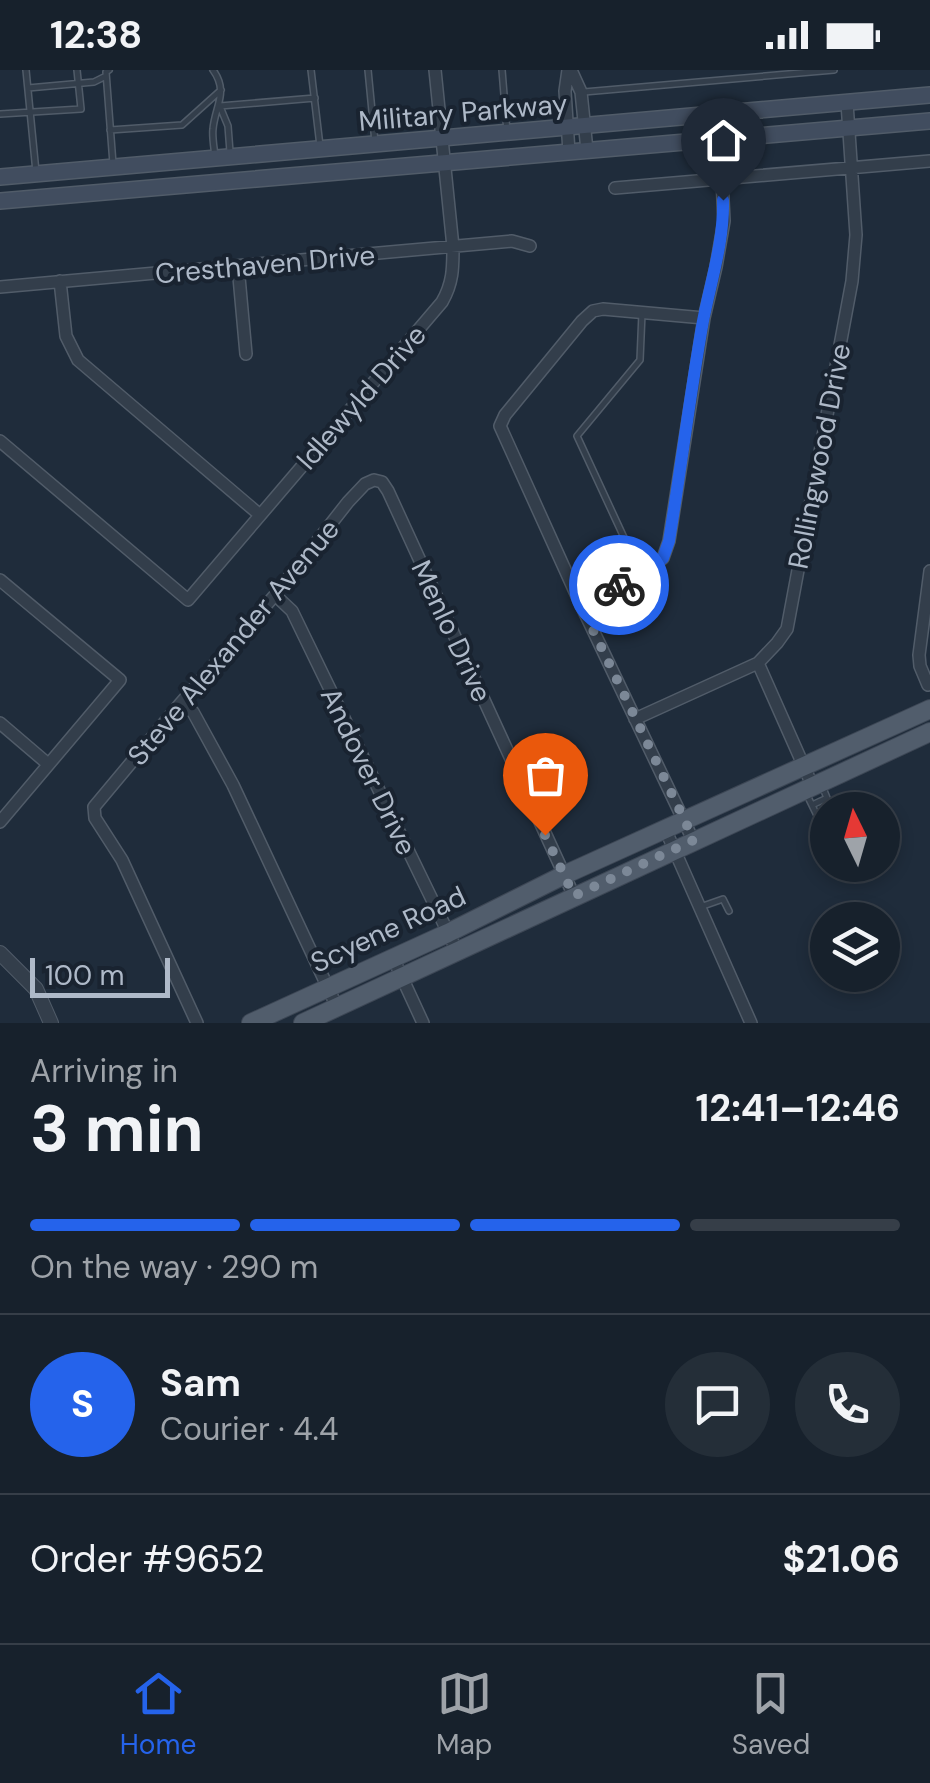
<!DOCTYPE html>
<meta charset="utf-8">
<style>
body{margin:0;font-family:"DM Sans",sans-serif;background:#242e38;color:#f1f3f6;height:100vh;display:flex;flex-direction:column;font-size:38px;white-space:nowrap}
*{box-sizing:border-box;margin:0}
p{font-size:32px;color:#9ea3a9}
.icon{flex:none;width:55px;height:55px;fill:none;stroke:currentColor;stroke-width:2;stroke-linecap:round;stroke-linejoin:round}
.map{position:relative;height:953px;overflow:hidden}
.panel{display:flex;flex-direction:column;background:#17212c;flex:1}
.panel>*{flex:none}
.needle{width:65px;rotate:355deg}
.fabs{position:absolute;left:810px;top:722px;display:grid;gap:20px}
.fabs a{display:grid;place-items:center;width:90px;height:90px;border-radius:50%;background:#17212c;box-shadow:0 5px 15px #0003,0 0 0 2px #363e48;font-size:50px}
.scale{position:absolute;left:30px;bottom:25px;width:140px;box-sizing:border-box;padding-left:10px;border:5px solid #aeb9c8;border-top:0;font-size:28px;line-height:35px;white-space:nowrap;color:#aeb9c8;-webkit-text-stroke:8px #192330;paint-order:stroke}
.pin{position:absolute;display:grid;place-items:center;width:85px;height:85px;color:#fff;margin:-102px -42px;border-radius:50% 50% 50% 0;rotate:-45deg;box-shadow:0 0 10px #0007}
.pin .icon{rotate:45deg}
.courier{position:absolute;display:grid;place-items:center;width:100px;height:100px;margin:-50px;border:8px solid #2563eb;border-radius:50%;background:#fff;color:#222;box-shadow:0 2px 12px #0007}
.overview em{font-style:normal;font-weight:700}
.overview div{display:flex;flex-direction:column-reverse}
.overview{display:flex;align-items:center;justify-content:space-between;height:170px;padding:0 30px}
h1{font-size:65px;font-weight:700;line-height:75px}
.bar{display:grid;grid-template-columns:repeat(4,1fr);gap:15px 10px;align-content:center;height:120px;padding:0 30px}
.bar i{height:12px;border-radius:8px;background:#363e48}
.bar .active{background:#2563eb}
.bar p{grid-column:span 4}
.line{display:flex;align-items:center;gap:25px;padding:0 30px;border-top:2px solid #363e48}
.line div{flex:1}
.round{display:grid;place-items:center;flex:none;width:105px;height:105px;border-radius:52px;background:#242e38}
.status{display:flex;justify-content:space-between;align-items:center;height:70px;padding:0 50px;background:#17212c;direction:ltr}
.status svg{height:28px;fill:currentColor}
.tabs{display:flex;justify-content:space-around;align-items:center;height:140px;border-top:2px solid #363e48;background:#17212c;font-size:28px;color:#9ea3a9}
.tabs a{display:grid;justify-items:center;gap:5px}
.tabs .active{color:#2563eb}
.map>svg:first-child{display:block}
</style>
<div class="status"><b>12:38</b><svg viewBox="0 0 49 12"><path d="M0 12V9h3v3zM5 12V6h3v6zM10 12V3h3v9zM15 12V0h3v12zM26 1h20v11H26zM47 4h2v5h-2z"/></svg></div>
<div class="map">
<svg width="930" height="953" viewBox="0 0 930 953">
<rect width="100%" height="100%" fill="#1f2c3b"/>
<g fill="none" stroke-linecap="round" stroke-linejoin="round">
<defs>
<path id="service" d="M26 0 36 102
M109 0 106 2 113 94
M213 0C229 22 215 36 213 59 212 67 214 77 215 86
M311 0 320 76
M368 0 375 72
M502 0 507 62
M28 18 94 12 106 6
M584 22 834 0
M220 36 315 28
M221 39 228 56 230 82
M0 44 81 39 77 0
M110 60 182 55 221 20
M639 500 577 366 640 290 642 243
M806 723 828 768
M812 735 827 728 823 718
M703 836 723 829 729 841"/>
<path id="minor" d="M568 0 565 21 569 82
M571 0 581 22 587 80
M615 118 930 91
M238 196 246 284
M60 211 66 266 78 290 260 445
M0 217 512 171 530 176
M0 371 188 530 442 232C453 213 453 198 453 177L435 0
M930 501 919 585 920 596 928 615 930 614
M0 510 120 610 0 752
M275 525 292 541 457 881
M581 535 652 497 663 488 669 471 704 248 716 197 724 151 722 109
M758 593 813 717
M180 634 193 642 233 715 337 937
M635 649 758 593 777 573 787 559 852 211 856 165 847 33
M0 653 48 694
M666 761 751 953
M693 770 581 535 500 356 505 345 582 251 593 241 603 239 704 248
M393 888 423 953
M197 953 122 790 95 748 94 737 180 634 275 525 348 432 365 414 374 410 382 412 388 421 574 826"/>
<path id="tertiary" d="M0 883 36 919 51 953"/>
<path id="secondary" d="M0 107 930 25
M0 131 930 51"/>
<path id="primary" d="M251 953 448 863 564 805 930 639
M303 953 930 662"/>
</defs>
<use href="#service" stroke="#515c69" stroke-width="8"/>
<use href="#minor" stroke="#515c69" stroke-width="14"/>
<use href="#tertiary" stroke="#515c69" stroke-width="16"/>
<use href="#secondary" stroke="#515c69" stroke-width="18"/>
<use href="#primary" stroke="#3d4755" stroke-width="20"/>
<use href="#service" stroke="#333e4b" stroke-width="5"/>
<use href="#minor" stroke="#333e4b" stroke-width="11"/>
<use href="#tertiary" stroke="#333e4b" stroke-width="14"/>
<use href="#secondary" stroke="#414d5f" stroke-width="15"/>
<use href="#primary" stroke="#515d6c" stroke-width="18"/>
</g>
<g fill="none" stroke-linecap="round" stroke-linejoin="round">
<path stroke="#7c8897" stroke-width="10" stroke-dasharray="0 18" d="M545 765 574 826 694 770 581 535 619 515"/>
<path stroke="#2563eb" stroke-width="12" d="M619 515 652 497 663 488 669 471C681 398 690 324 703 251 711 210 724 172 723 130"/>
</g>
<g text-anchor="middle" stroke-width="8" stroke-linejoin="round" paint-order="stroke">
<g font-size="28" fill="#aeb9c8" stroke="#192330">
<text transform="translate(463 42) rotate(-5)" y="10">Military Parkway</text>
<text transform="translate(265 194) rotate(-5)" y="10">Cresthaven Drive</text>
<text transform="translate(361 327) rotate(-49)" y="10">Idlewyld Drive</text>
<text transform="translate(819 386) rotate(-79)" y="10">Rollingwood Drive</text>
<text transform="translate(452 561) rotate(65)" y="10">Menlo Drive</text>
<text transform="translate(233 572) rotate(-50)" y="10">Steve Alexander Avenue</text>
<text transform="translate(369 701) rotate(64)" y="10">Andover Drive</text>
<text transform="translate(388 859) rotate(-25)" y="10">Scyene Road</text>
</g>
</g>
</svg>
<div class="fabs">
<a><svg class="needle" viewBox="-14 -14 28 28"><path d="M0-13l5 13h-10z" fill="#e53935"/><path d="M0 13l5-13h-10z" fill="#9ea3a9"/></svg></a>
<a><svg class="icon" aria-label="layers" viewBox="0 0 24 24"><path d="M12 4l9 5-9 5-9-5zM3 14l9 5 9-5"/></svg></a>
</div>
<div class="scale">100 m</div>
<div class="pin" style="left:545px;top:765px;background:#ea580c"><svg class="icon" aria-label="bag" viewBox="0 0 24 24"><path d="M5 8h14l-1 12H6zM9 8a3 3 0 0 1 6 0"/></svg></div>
<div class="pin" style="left:723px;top:130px;background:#1f2937"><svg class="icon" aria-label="home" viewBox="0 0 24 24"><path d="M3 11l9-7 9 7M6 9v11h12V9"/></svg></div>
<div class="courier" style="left:619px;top:515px"><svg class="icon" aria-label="bike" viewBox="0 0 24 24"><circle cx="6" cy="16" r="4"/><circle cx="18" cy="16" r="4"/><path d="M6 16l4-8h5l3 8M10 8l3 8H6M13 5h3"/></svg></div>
</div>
<section class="panel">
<div class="overview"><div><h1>3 min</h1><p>Arriving in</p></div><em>12:41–12:46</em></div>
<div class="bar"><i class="active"></i><i class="active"></i><i class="active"></i><i></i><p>On the way · 290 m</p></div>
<div class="line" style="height:180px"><b class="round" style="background:#2563eb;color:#fff">S</b><div><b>Sam</b><p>Courier · 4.4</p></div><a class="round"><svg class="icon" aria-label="chat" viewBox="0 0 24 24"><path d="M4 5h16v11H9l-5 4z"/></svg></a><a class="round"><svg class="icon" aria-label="phone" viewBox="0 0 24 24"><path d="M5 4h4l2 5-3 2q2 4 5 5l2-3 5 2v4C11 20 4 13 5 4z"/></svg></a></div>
<div class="line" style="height:130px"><div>Order #9652</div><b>$21.06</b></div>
</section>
<nav class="tabs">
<a class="active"><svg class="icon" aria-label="home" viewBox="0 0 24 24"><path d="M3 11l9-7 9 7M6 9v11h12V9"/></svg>Home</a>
<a><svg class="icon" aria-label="map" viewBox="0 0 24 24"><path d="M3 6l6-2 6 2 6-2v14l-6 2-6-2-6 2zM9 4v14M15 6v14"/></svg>Map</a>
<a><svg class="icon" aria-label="saved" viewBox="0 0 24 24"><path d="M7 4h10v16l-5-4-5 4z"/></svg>Saved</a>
</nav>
